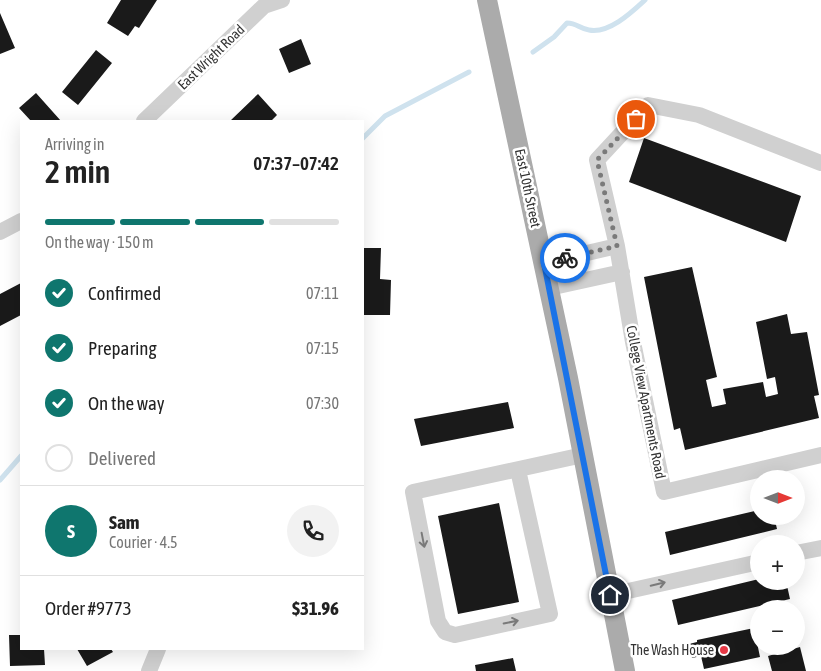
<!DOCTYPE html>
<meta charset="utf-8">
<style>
body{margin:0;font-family:"Asap Condensed",sans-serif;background:#f2f2f2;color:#222;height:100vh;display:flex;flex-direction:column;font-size:19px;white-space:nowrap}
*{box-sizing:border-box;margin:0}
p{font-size:16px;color:#767676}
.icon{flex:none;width:28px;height:28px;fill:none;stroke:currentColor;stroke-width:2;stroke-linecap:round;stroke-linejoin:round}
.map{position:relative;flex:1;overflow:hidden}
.details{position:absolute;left:20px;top:120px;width:344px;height:530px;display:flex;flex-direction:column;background:#fff;border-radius:0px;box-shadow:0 5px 20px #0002}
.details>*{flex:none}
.needle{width:32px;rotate:90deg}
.tools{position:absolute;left:750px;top:470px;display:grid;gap:10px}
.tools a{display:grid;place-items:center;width:55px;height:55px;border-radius:50%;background:#fff;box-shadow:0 5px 20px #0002;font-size:25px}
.pin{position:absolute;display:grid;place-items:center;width:42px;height:42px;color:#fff;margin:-21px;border:2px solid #fff;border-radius:50%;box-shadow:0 1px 5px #0007}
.courier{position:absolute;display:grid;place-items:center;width:50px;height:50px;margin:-25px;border:4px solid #1a73e8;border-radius:50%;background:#fff;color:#222;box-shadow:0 1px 6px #0007}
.overview em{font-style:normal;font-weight:600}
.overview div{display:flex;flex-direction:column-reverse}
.overview{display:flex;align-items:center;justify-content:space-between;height:85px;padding:0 25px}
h1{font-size:32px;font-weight:600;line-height:38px}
.bar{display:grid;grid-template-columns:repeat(4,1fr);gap:8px 5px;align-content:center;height:60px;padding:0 25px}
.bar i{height:6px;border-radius:4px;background:#e0e0e0}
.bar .active{background:#0f766e}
.bar p{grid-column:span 4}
.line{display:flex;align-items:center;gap:12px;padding:0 25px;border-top:1px solid #e0e0e0}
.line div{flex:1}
.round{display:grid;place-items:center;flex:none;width:52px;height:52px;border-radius:26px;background:#f2f2f2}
ol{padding:0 25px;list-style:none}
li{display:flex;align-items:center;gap:15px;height:55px}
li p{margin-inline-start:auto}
li .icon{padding:5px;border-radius:50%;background:#0f766e;color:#fff;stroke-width:4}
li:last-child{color:#767676}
li i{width:28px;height:28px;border:2px solid #e0e0e0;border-radius:50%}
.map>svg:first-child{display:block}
</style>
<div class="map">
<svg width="821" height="671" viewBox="0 0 821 671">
<rect width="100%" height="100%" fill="#fff"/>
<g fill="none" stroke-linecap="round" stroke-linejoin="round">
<path stroke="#cfe2ee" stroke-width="5" d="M533 52 554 37 567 23C577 23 580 29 589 30 609 34 632 12 645 0
M362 139 385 116 469 72
M0 480 21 456"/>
</g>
<path fill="#1a1a1a" d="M121 0H157L139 28 135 26 128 36 107 23Z
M0 13 15 48 0 54Z
M301 39 311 64 289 73 279 49Z
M96 50 112 63 78 105 62 92Z
M36 93 61 121H31L19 108Z
M258 94 277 115 271 121H230Z
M644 138 801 196 786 242 629 182Z
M362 248H381L380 279 391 280 390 315H362Z
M692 267 717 377 706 380 712 407 726 404 723 389 763 382 766 397 778 394 775 377 767 379 756 322 787 314 791 334 807 332 819 395 814 396 819 418 685 450 680 428 674 430 644 277Z
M21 283V315L0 326V294Z
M508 402 514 428 421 446 414 419Z
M499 503 519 602 458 614 438 516Z
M759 510V516H774L777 529 670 555 665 532Z
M759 579V581H786L790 599 678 625 672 600Z
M754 628 760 657 704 669 701 656 692 658 689 644 697 642V640Z
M9 635H21V649H44L45 665 10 666Z
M800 647 806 671H772L768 656Z
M77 649H111L113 652 87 666Z
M513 658 516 671H476L475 665Z"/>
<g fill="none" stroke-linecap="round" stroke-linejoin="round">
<path stroke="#d0d0d0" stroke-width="16" d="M144 121 264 6 282 0
M0 232 21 221
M617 246 633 342 664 492 821 455
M544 263 617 246 597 160 648 105 699 115 821 163
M549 288 622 272
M518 470 550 614 455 635 445 632 438 621 413 492 583 455
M796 553 821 548
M610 595 759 562
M149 671 158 649"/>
<path stroke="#ababab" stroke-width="20" d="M487 0 568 378 625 671"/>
</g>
<defs><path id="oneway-shaft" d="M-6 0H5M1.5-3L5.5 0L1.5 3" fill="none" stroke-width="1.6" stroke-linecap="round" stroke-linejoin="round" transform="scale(1.25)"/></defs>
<g stroke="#7a7a7a">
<use href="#oneway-shaft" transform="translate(423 540) rotate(79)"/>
<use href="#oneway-shaft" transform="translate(658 584) rotate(-13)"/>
<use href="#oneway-shaft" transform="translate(511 622) rotate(-12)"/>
</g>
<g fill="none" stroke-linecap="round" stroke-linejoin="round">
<path stroke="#7a7a7a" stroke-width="5" stroke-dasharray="0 9" d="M565 258 617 246 597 160 636 119"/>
<path stroke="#1a73e8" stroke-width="6" d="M565 258 544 263 610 595"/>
</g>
<circle fill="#e63946" stroke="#fff" stroke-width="2" cx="724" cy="650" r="5"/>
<g text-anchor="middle" stroke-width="5" stroke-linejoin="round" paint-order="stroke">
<g font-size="14" fill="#333" stroke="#fff">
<text transform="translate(211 57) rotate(-44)" y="5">East Wright Road</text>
<text transform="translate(528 188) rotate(78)" y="5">East 10th Street</text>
<text transform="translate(646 402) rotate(79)" y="5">College View Apartments Road</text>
</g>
<g font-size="14" fill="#333" stroke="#fff" text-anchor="end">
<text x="714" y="655">The Wash House</text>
</g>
</g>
</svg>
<div class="tools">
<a><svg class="needle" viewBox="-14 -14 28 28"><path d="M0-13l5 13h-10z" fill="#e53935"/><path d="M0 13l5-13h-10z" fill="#767676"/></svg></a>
<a>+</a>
<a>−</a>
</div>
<div class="pin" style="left:636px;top:119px;background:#ea580c"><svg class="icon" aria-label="bag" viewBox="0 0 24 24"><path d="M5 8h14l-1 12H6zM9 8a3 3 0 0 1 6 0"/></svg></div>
<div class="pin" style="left:610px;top:595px;background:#1f2937"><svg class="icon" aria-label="home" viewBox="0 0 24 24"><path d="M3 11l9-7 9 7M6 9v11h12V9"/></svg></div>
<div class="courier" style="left:565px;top:258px"><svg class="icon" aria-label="bike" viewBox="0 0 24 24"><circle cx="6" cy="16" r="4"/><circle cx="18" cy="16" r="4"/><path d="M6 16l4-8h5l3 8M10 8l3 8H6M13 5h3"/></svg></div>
<section class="details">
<div class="overview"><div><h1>2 min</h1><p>Arriving in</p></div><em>07:37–07:42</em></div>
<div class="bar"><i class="active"></i><i class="active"></i><i class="active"></i><i></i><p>On the way · 150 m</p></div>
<ol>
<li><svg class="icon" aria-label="check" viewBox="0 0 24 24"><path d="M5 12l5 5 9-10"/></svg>Confirmed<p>07:11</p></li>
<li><svg class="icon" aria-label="check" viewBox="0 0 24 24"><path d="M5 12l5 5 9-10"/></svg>Preparing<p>07:15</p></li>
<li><svg class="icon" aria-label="check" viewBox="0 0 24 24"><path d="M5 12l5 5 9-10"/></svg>On the way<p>07:30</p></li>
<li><i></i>Delivered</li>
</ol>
<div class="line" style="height:90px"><b class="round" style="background:#0f766e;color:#fff">S</b><div><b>Sam</b><p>Courier · 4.5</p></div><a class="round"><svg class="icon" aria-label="phone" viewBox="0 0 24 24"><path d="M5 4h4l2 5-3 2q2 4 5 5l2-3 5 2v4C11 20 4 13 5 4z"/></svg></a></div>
<div class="line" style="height:65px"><div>Order #9773</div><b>$31.96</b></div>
</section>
</div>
